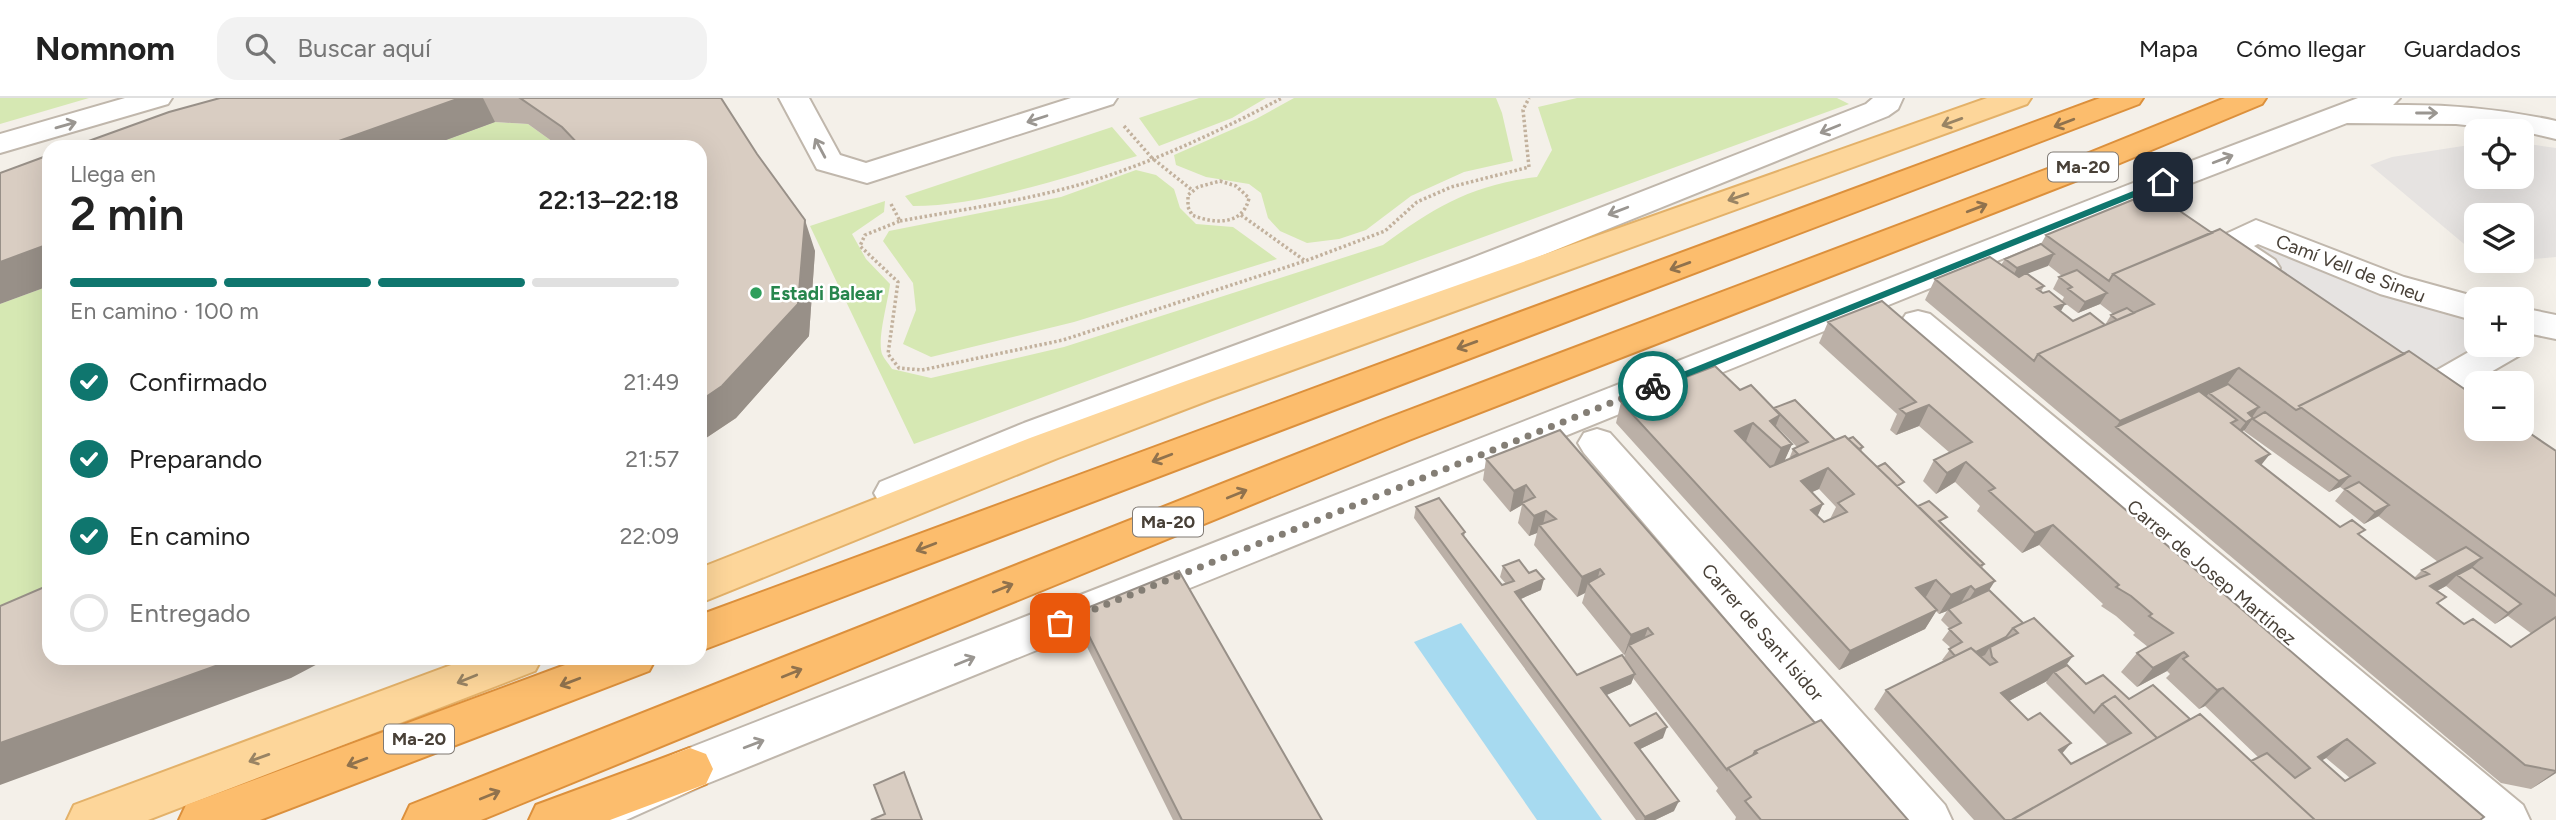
<!DOCTYPE html>
<html lang="es">
<meta charset="utf-8">
<style>
body{margin:0;font-family:Figtree,sans-serif;background:#f2f2f2;color:#222;height:100vh;display:flex;flex-direction:column;font-size:26px;white-space:nowrap}
*{box-sizing:border-box;margin:0}
p{font-size:23px;color:#767676}
.icon{flex:none;width:38px;height:38px;fill:none;stroke:currentColor;stroke-width:2;stroke-linecap:round;stroke-linejoin:round}
.map{position:relative;flex:1;overflow:hidden}
.sheet{position:absolute;left:42px;top:42px;width:665px;height:525px;display:flex;flex-direction:column;background:#fff;border-radius:21px;box-shadow:0 7px 28px #0002}
.sheet>*{flex:none}
.tools{position:absolute;left:2464px;top:21px;display:grid;gap:14px}
.tools a{display:grid;place-items:center;width:70px;height:70px;border-radius:14px;background:#fff;box-shadow:0 7px 28px #0002;font-size:35px}
.pin{position:absolute;display:grid;place-items:center;width:60px;height:60px;color:#fff;margin:-30px;border-radius:14px;box-shadow:0 4px 10px #0006}
.courier{position:absolute;display:grid;place-items:center;width:70px;height:70px;margin:-35px;border:5px solid #0f766e;border-radius:50%;background:#fff;color:#222;box-shadow:0 2px 9px #0007}
.headline em{font-style:normal;font-weight:600}
.headline div{display:flex;flex-direction:column-reverse}
.headline{display:flex;align-items:center;justify-content:space-between;height:119px;padding:0 28px}
h1{font-size:46px;font-weight:600;line-height:52px}
.bar{display:grid;grid-template-columns:repeat(4,1fr);gap:10px 7px;align-content:center;height:84px;padding:0 28px}
.bar i{height:9px;border-radius:5px;background:#e0e0e0}
.bar .selected{background:#0f766e}
.bar p{grid-column:span 4}
ol{padding:0 28px;list-style:none}
li{display:flex;align-items:center;gap:21px;height:77px}
li p{margin-inline-start:auto}
li .icon{padding:7px;border-radius:50%;background:#0f766e;color:#fff;stroke-width:4}
li:last-child{color:#767676}
li i{width:38px;height:38px;border:4px solid #e0e0e0;border-radius:50%}
header{display:flex;align-items:center;gap:42px;box-sizing:border-box;height:98px;padding:0 35px;background:#fff;border-bottom:2px solid #e0e0e0}
header strong{font-size:33px}
nav{display:flex;gap:38px;margin-inline-start:auto;font-size:24px}
.search{width:490px;height:63px;background:#f2f2f2;display:flex;align-items:center;gap:18px;box-sizing:border-box;padding:0 24px;border-radius:21px;color:#767676;font-size:26px}
.map>svg:first-child{display:block}
</style>
<header>
<strong>Nomnom</strong>
<div class="search"><svg class="icon" aria-label="search" viewBox="0 0 24 24"><circle cx="10" cy="10" r="6"/><path d="M15 15l6 6"/></svg>Buscar aquí</div>
<nav><a>Mapa</a><a>Cómo llegar</a><a>Guardados</a></nav>
</header>
<div class="map">
<svg width="2556" height="722" viewBox="0 0 2556 722">
<rect width="100%" height="100%" fill="#f4f0e9"/>
<path fill="#d6e8b3" d="M0 0H89L0 26Z
M1199 0H1266L1232 20 1159 48 1139 20Z
M1294 0H1496L1502 15 1513 63 1464 74 1411 98 1366 132 1339 141 1307 145 1280 133 1268 120 1261 95 1249 86 1206 79 1176 67 1174 57 1256 21Z
M1577 0H1837L1849 6 914 346 810 128 885 103 884 114 852 136 866 161 890 186C888 204 877 241 882 256 884 261 889 266 892 271L931 280 1064 249 1383 147C1435 109 1471 87 1537 79L1552 52 1538 9Z
M495 24 528 26 560 49H427Z
M1112 29 1137 58C1070 78 982 108 913 108L905 98Z
M1136 72 1156 77 1174 91 1180 110 1196 126 1233 129 1277 161 1074 224 931 259 903 246 916 212 913 185 883 143 889 133 1061 99Z
M49 188V531L0 554V206Z"/>
<path fill="#e6e3e1" d="M2522 45 2556 50V159L2522 162V117H2476V156L2370 67 2392 59 2476 46V79H2522Z
M2256 133 2432 202 2476 211V247H2509L2438 288 2229 148Z"/>
<path fill="#a7daf0" d="M1461 525 1602 722H1537L1414 544Z"/>
<g fill="none" stroke-linecap="round" stroke-linejoin="round">
<defs>
<path id="minor" d="M125 0H172L168 6 0 55V36Z
M779 0H809L840 57 866 65 1071 0H1117L1113 6 867 85 817 71Z
M1873 0H1903L1898 11 1888 18 1491 178 1050 345 908 406 894 410 880 406 874 395 880 384 1024 325 1467 162 1866 6Z
M2358 0H2400L2393 7C2448 6 2502 11 2556 23V41L2522 33 2456 26 2347 25 2150 101 706 686 626 722H552L559 707 674 656 2128 87Z
M2256 122 2404 179 2484 201H2476V223L2380 196 2258 146 2254 148 2275 162 2280 170 2275 178C2253 184 2224 167 2212 148L2217 140Z
M2522 210 2556 217V241L2522 234Z
M1918 213 1930 216 2523 707 2530 722H2472L1906 234 1900 225 1906 216Z
M2522 238 2527 247 2522 256 2451 297 2438 301 2425 297 2420 288 2425 279 2481 247H2522Z
M1597 331 1610 335 1945 707 1952 722H1898L1584 355 1578 345 1584 335Z"/>
<path id="major" d="M1987 0H2031L2027 6 1212 301 1058 360 700 505V470L1030 340 1186 283Z
M470 560H542L535 573 148 722H67L74 707Z"/>
<path id="highway" d="M2100 0H2143L2139 6 700 553V517Z
M2225 0H2266L2262 6 2096 75 1409 342 481 722H403L410 707 1383 322 2074 61Z
M584 560H656L649 573 260 722H179L186 707Z
M690 650 706 656 713 671 706 686 610 722H529L536 707Z"/>
</defs>
<use href="#minor" stroke="#c0b7ac" stroke-width="4"/>
<use href="#major" stroke="#e3b169" stroke-width="4"/>
<use href="#highway" stroke="#dc903c" stroke-width="4"/>
<path stroke="#c2b19d" stroke-width="3.5" stroke-dasharray="2.5 2.5" stroke-linecap="butt" d="M1124 28 1152 60 1192 92
M1220 83 1236 88 1249 100C1243 128 1214 126 1192 117L1188 109V97L1198 89Z
M891 106 900 123 865 137 860 148 898 184 888 256 899 270 922 272 1063 242 1305 163 1385 133 1417 104 1451 89 1529 69 1523 12 1529 0
M1241 117 1304 162
M900 123C965 111 1031 102 1095 82 1160 61 1222 32 1282 0"/>
<use href="#minor" fill="#fff" fill-rule="evenodd"/>
<use href="#major" fill="#fdd69a" fill-rule="evenodd"/>
<use href="#highway" fill="#fcbd6d" fill-rule="evenodd"/>
</g>
<path fill="#bbb0a7" fill-rule="evenodd" d="M220 0H721L815 153 809 238 736 320 700 344V49H560L528 26 495 24 427 49H72Z
M2212 135 2556 353V675L2531 691 2501 685 1925 202 1935 181 2001 167 2005 161 2041 146 2046 137ZM2048 167 2062 178 2059 179 2053 191 2064 199 2062 203 2078 215 2100 206 2113 216 2111 217 2105 227 2073 223 2060 214 2041 194 2044 188 2027 175ZM2252 322 2244 333 2329 394 2340 389 2344 392 2335 403 2364 426 2378 418 2438 464 2422 472 2414 480 2360 437 2340 429 2261 367 2242 333 2245 332ZM2446 488 2495 526 2508 518 2532 536 2511 549 2464 526 2439 507 2437 493Z
M1828 224 2481 722H1974L1874 611 1886 592 1944 563 1942 562 1951 550 1942 542 1950 531 1941 522 1947 513 1939 516 1936 513 1925 531 1839 572 1616 325 1621 304 1740 292 1835 342 1848 341 1863 349 1861 354 1918 408 1943 426 1984 466 1982 470 1989 492 2086 586 2190 621 2251 663 2258 659 2205 608 2199 611 2166 580 2170 576 2167 573 2137 589 2121 574 2137 555 2148 549 2133 537 2135 535 2116 518 2101 508 2103 506 2039 447 2022 455 1977 413 1980 408 1955 384 1936 396 1923 383 1934 362 1950 355 1919 328 1896 337 1890 332 1897 316 1819 245ZM1776 328 1797 349 1793 351 1789 361 1784 363 1792 346ZM1819 391 1836 409 1830 421 1824 424 1818 418 1812 394ZM2047 583 2046 585 2108 647 2071 666 2009 603ZM2326 660 2350 680 2345 683 2322 662Z
M1560 332 1815 625 1908 722H1735L1736 719 1716 693 1718 690 1633 580 1631 586 1606 597 1630 628 1663 640 1640 651 1674 713 1655 722H1636L1414 420 1416 409 1465 434 1464 439 1502 487 1506 486 1500 479 1503 468 1541 492 1520 501 1577 577 1624 560 1625 556 1624 557 1582 505 1585 495 1577 499 1534 447 1537 435 1529 438 1518 425 1522 407 1510 414 1483 382 1486 361Z
M1077 514 1322 722H1173L1082 539Z"/>
<path fill="#989088" d="M460 0H483L495 24 427 49H322Z
M805 122 815 153 809 238 736 320 700 344V303Z
M49 146V188L0 206V164Z
M2054 156 2048 168 2011 182 2017 170Z
M2107 195 2100 206 2078 215 2085 204Z
M2065 206 2053 227 2055 209Z
M2239 270 2219 297 2209 295 2201 306 2116 329 2120 323Z
M1929 307 1919 328 1896 337 1906 316Z
M2259 309 2251 321 2248 315Z
M1780 317 1772 338 1770 323Z
M2253 320 2245 332 2237 335 2246 324Z
M1753 325 1745 346 1735 333Z
M1792 346 1783 366 1772 371 1781 350Z
M2270 356 2254 376 2256 363Z
M1966 364 1955 384 1936 396 1947 375Z
M1828 370 1819 391 1792 403 1801 383Z
M2350 378 2340 389 2329 394 2339 383Z
M1526 387 1522 407 1510 414 1514 393Z
M1823 406 1814 426 1811 412Z
M2389 407 2379 418 2364 426 2375 414Z
M1546 413 1542 431 1539 427 1537 435 1529 438 1534 418Z
M2053 427 2039 447 2022 455 2035 435Z
M2482 460 2461 480 2457 477 2446 488 2409 508 2430 488Z
M1600 471 1595 491 1588 485 1585 495 1577 499 1582 479Z
M1544 481 1541 492 1512 505 1515 494Z
M1936 482 1924 502 1916 490Z
M1995 483 1982 503 1962 512 1975 492Z
M1971 488 1959 508 1948 511 1947 513 1939 516 1951 497Z
M2521 506 2509 517 2495 526 2508 515Z
M1937 512 1925 531 1839 572 1850 553Z
M1648 530 1641 549 1629 547 1625 556 1624 557 1631 537Z
M2006 539 1999 549H1990L1985 557 1951 573 1958 562Z
M2184 554 2167 573 2137 589 2153 570Z
M2073 558 2058 578 2054 574 2047 583 1988 614 2001 595Z
M238 560H329L291 580 0 687V645Z
M1635 576 1631 586 1598 601 1601 590Z
M2223 590 2205 608 2199 611 2217 592Z
M1667 629 1663 640 1632 655 1635 645Z
M2347 641 2326 660 2310 670 2318 659Z
M2071 645 2055 664 2059 652Z
M2556 673V675L2531 691Z
M1679 703 1674 713 1655 722H1644L1645 719Z"/>
<path fill="#d9cdc2" stroke="#989088" stroke-width="2" fill-rule="evenodd" d="M220 0H460L322 49H72L169 14Z
M520 0H721L757 56 805 122 798 206 722 288 700 303V49H581L562 29Z
M49 57V146L0 164V75Z
M2152 94 2212 135 2113 176 2109 183 2046 137Z
M2220 131 2404 256 2299 308 2301 310 2296 312 2239 270 2120 323 2038 256 2154 206 2113 176Z
M2041 146 2054 156 2017 170 2005 161Z
M1990 159 2019 179 2026 175 2044 188 2037 191 2043 195 2049 193 2065 206 2055 209 2073 223 2090 215 2105 227 2038 256 2034 263 1935 181Z
M2077 172 2107 195 2085 204 2068 191 2072 189 2059 179Z
M1882 203 2484 719 2480 722H2315L2251 663 2267 655 2295 680 2310 670 2223 590 2217 592 2183 561 2188 558 2184 554 2153 570 2137 555 2173 535 2149 518 2152 516 2131 498 2116 489 2119 487 2053 427 2035 435 1989 393 1995 390 1966 364 1947 375 1934 362 1972 344 1929 307 1906 316 1900 311 1916 304 1828 224ZM2347 641 2375 665 2345 683 2318 659Z
M2127 210 2134 215 2117 222 2111 217Z
M2409 253 2476 299V331L2522 330 2556 353V498L2299 308Z
M1715 268 1740 292 1751 287 1780 317 1770 323 1792 346 1781 350 1753 325 1735 333 1770 369 1845 338 1995 483 1975 492 1971 488 1951 497 1936 482 1916 490 1937 512 1850 553 1621 304ZM1828 370 1854 396 1838 405 1847 414 1824 424 1811 412 1823 406 1801 383Z
M2228 286 2259 309 2248 315 2253 320 2246 324 2209 295Z
M2199 293 2237 322 2231 325 2270 356 2256 363 2340 429 2352 422 2365 432 2358 436 2416 481 2429 476 2422 472 2466 449 2482 460 2430 488 2446 499 2437 505 2464 526 2473 521 2511 549 2556 519V673L2525 667 2116 329Z
M1795 302 1835 342 1792 360V359L1798 356 1793 351 1808 344 1774 310Z
M2265 314 2350 378 2339 383 2253 321Z
M1560 332 1815 625 1755 653 1753 657 1728 670 1727 672 1629 547 1653 536 1648 530 1631 537 1588 485 1604 476 1600 471 1582 479 1539 427 1556 421 1546 413 1534 418 1522 405 1535 399 1526 387 1514 393 1486 361Z
M1853 339 1863 349 1859 351 1848 341Z
M1885 365 1904 384 1897 388 1877 369Z
M2359 384 2389 407 2375 414 2345 391Z
M1439 400 1465 434 1462 436 1502 487 1514 483 1503 468 1519 462 1529 475 1536 472 1544 481 1515 494 1577 577 1622 557 1635 576 1601 590 1630 628 1656 615 1667 629 1635 645 1679 703 1645 719 1416 409Z
M1929 403 1947 419 1939 423 1984 466 1980 468 1918 408Z
M2472 469 2521 506 2508 515 2457 477Z
M1179 473 1322 722H1182L1077 514Z
M49 487V560H238L0 645V508Z
M1989 492 2023 525 2013 530 2006 539 1976 554 1971 550 1955 558 1949 551 1962 544 1949 531 1961 525 1948 511Z
M2034 520 2073 558 2001 595 2028 622 2040 615 2071 645 2059 652 2071 666 2131 635 2102 606 2115 598 2157 640 2012 722H2005L1886 592 1971 550 1990 567 1997 564 1992 559 1990 549 2018 535 2013 530Z
M2067 567 2086 586 2103 577 2129 601 2153 587 2190 621 2157 640 2115 598 2102 606 2094 615 2054 574Z
M2200 616 2315 722H2014L2013 721Z
M1821 622 1908 722H1761L1745 703 1751 699 1728 670 1757 655 1755 653Z
M904 674 922 722H871L885 716 874 687Z"/>
<defs><path id="oneway-shaft" d="M-6 0H5M1.5-3L5.5 0L1.5 3" fill="none" stroke-width="1.6" stroke-linecap="round" stroke-linejoin="round" transform="scale(1.75)"/></defs>
<g stroke="#9a9691">
<use href="#oneway-shaft" transform="translate(2427 15)"/>
<use href="#oneway-shaft" transform="translate(1037 21) rotate(162)"/>
<use href="#oneway-shaft" transform="translate(66 27) rotate(-16)"/>
<use href="#oneway-shaft" transform="translate(1830 31) rotate(158)"/>
<use href="#oneway-shaft" transform="translate(820 50) rotate(-118)"/>
<use href="#oneway-shaft" transform="translate(2223 61) rotate(-21)"/>
<use href="#oneway-shaft" transform="translate(1618 113) rotate(159)"/>
<use href="#oneway-shaft" transform="translate(965 563) rotate(-22)"/>
<use href="#oneway-shaft" transform="translate(754 646) rotate(-21)"/>
</g>
<g stroke="#998464">
<use href="#oneway-shaft" transform="translate(1952 24) rotate(160)"/>
<use href="#oneway-shaft" transform="translate(1738 99) rotate(161)"/>
<use href="#oneway-shaft" transform="translate(467 581) rotate(158)"/>
<use href="#oneway-shaft" transform="translate(259 660) rotate(160)"/>
</g>
<g stroke="#90724d">
<use href="#oneway-shaft" transform="translate(2064 25) rotate(159)"/>
<use href="#oneway-shaft" transform="translate(1977 110) rotate(-21)"/>
<use href="#oneway-shaft" transform="translate(1680 168) rotate(160)"/>
<use href="#oneway-shaft" transform="translate(1467 247) rotate(160)"/>
<use href="#oneway-shaft" transform="translate(1162 360) rotate(159)"/>
<use href="#oneway-shaft" transform="translate(1237 396) rotate(-22)"/>
<use href="#oneway-shaft" transform="translate(926 449) rotate(159)"/>
<use href="#oneway-shaft" transform="translate(1003 490) rotate(-22)"/>
<use href="#oneway-shaft" transform="translate(792 575) rotate(-22)"/>
<use href="#oneway-shaft" transform="translate(570 584) rotate(159)"/>
<use href="#oneway-shaft" transform="translate(357 664) rotate(159)"/>
<use href="#oneway-shaft" transform="translate(490 697) rotate(-22)"/>
</g>
<path fill="#0f766e" d="M2163 81 2168 84 2167 86 1657 291 1653 292 1648 288Z"/>
<g fill="none" stroke-linecap="round" stroke-linejoin="round">
<path stroke="#847e75" stroke-width="7" stroke-dasharray="0 12.6" d="M1060 525 1653 288"/>
</g>
<circle fill="#2e9e5b" stroke="#fff" stroke-width="2.5" cx="756" cy="195" r="7"/>
<g text-anchor="middle" stroke-width="5" stroke-linejoin="round" paint-order="stroke">
<g fill="#fff" stroke="#7f7973" stroke-width="2">
<rect x="2048" y="54.5" width="70" height="29" rx="5"/>
<rect x="1133" y="409.5" width="70" height="29" rx="5"/>
<rect x="384" y="626.5" width="70" height="29" rx="5"/>
</g>
<g font-size="18" font-weight="bold" fill="#484037">
<text x="2083" y="75">Ma-20</text>
<text x="1168" y="430">Ma-20</text>
<text x="419" y="647">Ma-20</text>
</g>
<g font-size="19" fill="#484037" stroke="#fff">
<text transform="translate(2351 170) rotate(21)" y="7">Camí Vell de Sineu</text>
<text transform="translate(2212 474) rotate(40)" y="7">Carrer de Josep Martínez</text>
<text transform="translate(1763 534) rotate(49)" y="7">Carrer de Sant Isidor</text>
</g>
<g font-size="19" font-weight="bold" fill="#27864d" stroke="#fff" text-anchor="start">
<text x="770" y="202">Estadi Balear</text>
</g>
</g>
</svg>
<div class="tools">
<a><svg class="icon" aria-label="locate" viewBox="0 0 24 24"><circle cx="12" cy="12" r="6"/><path d="M12 2v4M12 18v4M2 12h4M18 12h4"/></svg></a>
<a><svg class="icon" aria-label="layers" viewBox="0 0 24 24"><path d="M12 4l9 5-9 5-9-5zM3 14l9 5 9-5"/></svg></a>
<a>+</a>
<a>−</a>
</div>
<div class="pin" style="left:1060px;top:525px;background:#ea580c"><svg class="icon" aria-label="bag" viewBox="0 0 24 24"><path d="M5 8h14l-1 12H6zM9 8a3 3 0 0 1 6 0"/></svg></div>
<div class="pin" style="left:2163px;top:84px;background:#1f2937"><svg class="icon" aria-label="home" viewBox="0 0 24 24"><path d="M3 11l9-7 9 7M6 9v11h12V9"/></svg></div>
<div class="courier" style="left:1653px;top:288px"><svg class="icon" aria-label="bike" viewBox="0 0 24 24"><circle cx="6" cy="16" r="4"/><circle cx="18" cy="16" r="4"/><path d="M6 16l4-8h5l3 8M10 8l3 8H6M13 5h3"/></svg></div>
<section class="sheet">
<div class="headline"><div><h1>2 min</h1><p>Llega en</p></div><em>22:13–22:18</em></div>
<div class="bar"><i class="selected"></i><i class="selected"></i><i class="selected"></i><i></i><p>En camino · 100 m</p></div>
<ol>
<li><svg class="icon" aria-label="check" viewBox="0 0 24 24"><path d="M5 12l5 5 9-10"/></svg>Confirmado<p>21:49</p></li>
<li><svg class="icon" aria-label="check" viewBox="0 0 24 24"><path d="M5 12l5 5 9-10"/></svg>Preparando<p>21:57</p></li>
<li><svg class="icon" aria-label="check" viewBox="0 0 24 24"><path d="M5 12l5 5 9-10"/></svg>En camino<p>22:09</p></li>
<li><i></i>Entregado</li>
</ol>
</section>
</div>
